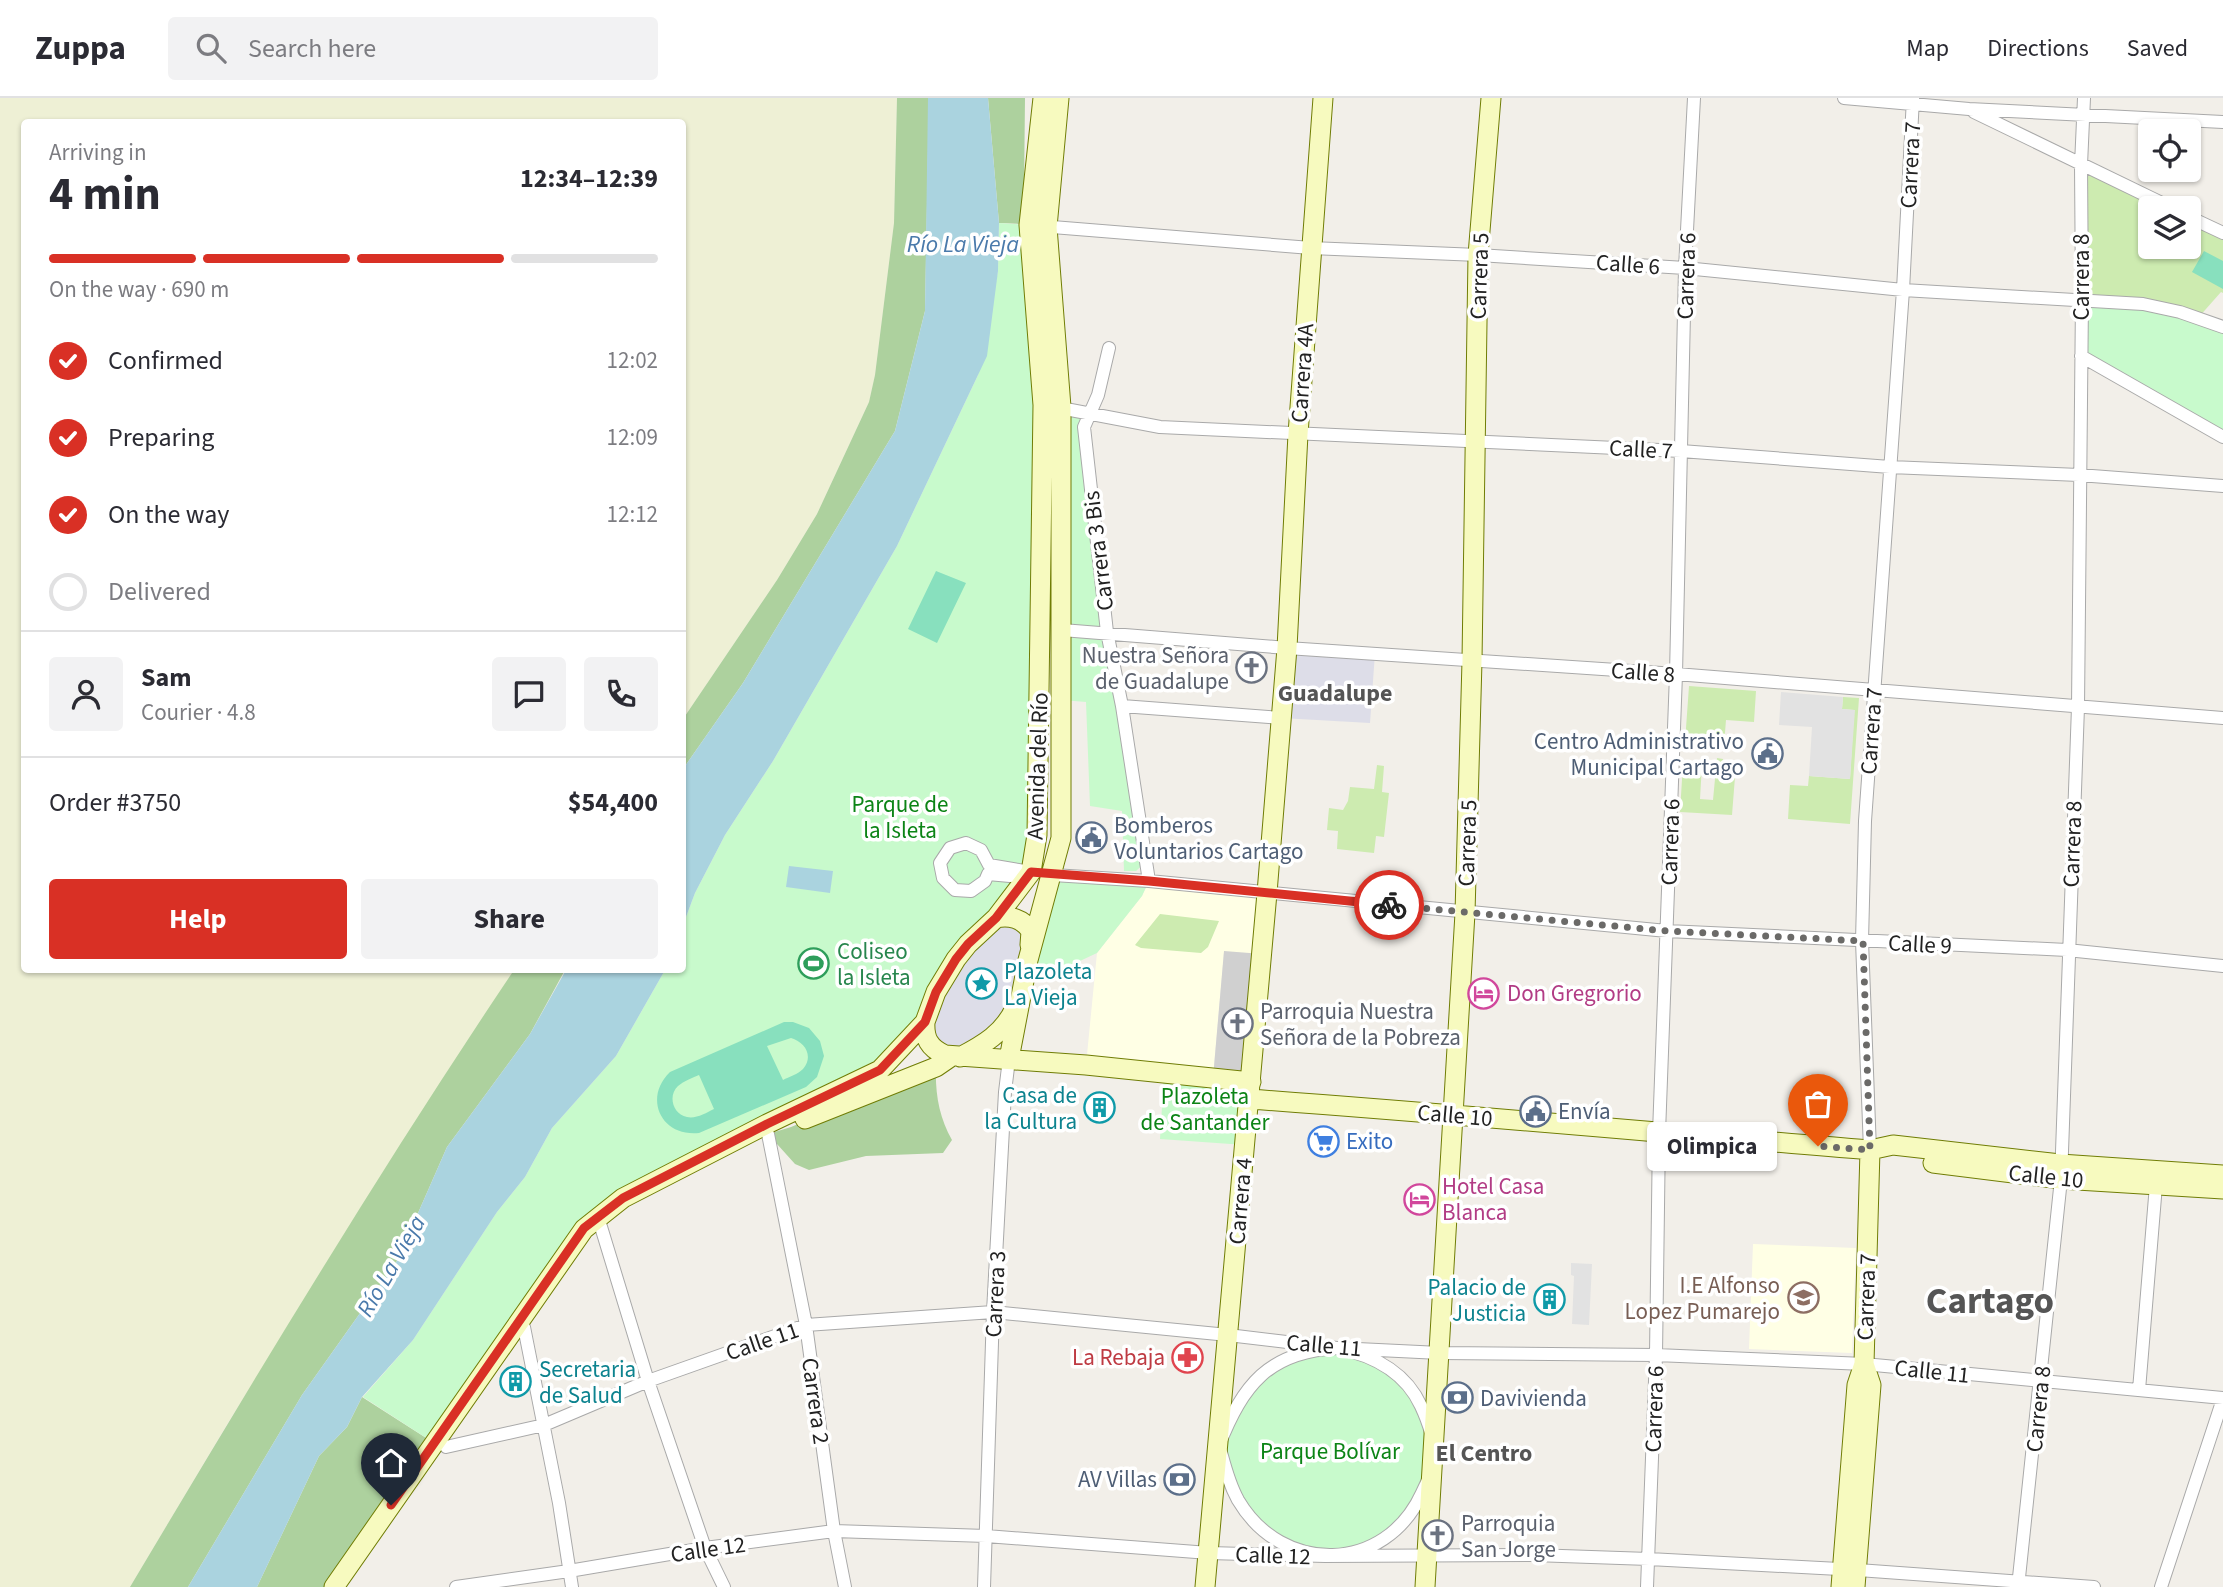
<!DOCTYPE html>
<meta charset="utf-8">
<style>
body{margin:0;font-family:"Source Sans 3",sans-serif;background:#f2f2f3;color:#2b2b33;height:100vh;display:flex;flex-direction:column;font-size:26px;white-space:nowrap}
*{box-sizing:border-box;margin:0}
p{font-size:23px;color:#7c7c81}
.icon{flex:none;width:38px;height:38px;fill:none;stroke:currentColor;stroke-width:2;stroke-linecap:round;stroke-linejoin:round}
.map{position:relative;flex:1;overflow:hidden}
.details{position:absolute;left:21px;top:21px;width:665px;height:854px;display:flex;flex-direction:column;background:#fff;border-radius:7px;box-shadow:0 2px 5px #0004}
.details>*{flex:none}
.fabs{position:absolute;left:2138px;top:21px;display:grid;gap:14px}
.fabs a{display:grid;place-items:center;width:63px;height:63px;border-radius:7px;background:#fff;box-shadow:0 2px 5px #0004;font-size:35px}
.pin{position:absolute;display:grid;place-items:center;width:60px;height:60px;color:#fff;margin:-72px -30px;border-radius:50% 50% 50% 0;rotate:-45deg;box-shadow:0 0 7px #0007}
.pin .icon{rotate:45deg}
.courier{position:absolute;display:grid;place-items:center;width:70px;height:70px;margin:-35px;border:5px solid #d93025;border-radius:50%;background:#fff;color:#222;box-shadow:0 2px 9px #0007}
.bubble{position:absolute;height:49px;border-radius:7px;background:#fff;box-shadow:0 2px 5px #0004;font-size:23px;font-weight:700;line-height:49px;text-align:center}
.headline em{font-style:normal;font-weight:700}
.headline div{display:flex;flex-direction:column-reverse}
.headline{display:flex;align-items:center;justify-content:space-between;height:119px;padding:0 28px}
h1{font-size:46px;font-weight:700;line-height:52px}
.bar{display:grid;grid-template-columns:repeat(4,1fr);gap:10px 7px;align-content:center;height:84px;padding:0 28px}
.bar i{height:9px;border-radius:5px;background:#e1e1e2}
.bar .selected{background:#d93025}
.bar p{grid-column:span 4}
.line{display:flex;align-items:center;gap:18px;padding:0 28px;border-top:2px solid #e1e1e2}
.line div{flex:1}
.round{display:grid;place-items:center;flex:none;width:74px;height:74px;border-radius:7px;background:#f2f2f3}
ol{padding:0 28px;list-style:none}
li{display:flex;align-items:center;gap:21px;height:77px}
li p{margin-inline-start:auto}
li .icon{padding:7px;border-radius:50%;background:#d93025;color:#fff;stroke-width:4}
li:last-child{color:#7c7c81}
li i{width:38px;height:38px;border:4px solid #e1e1e2;border-radius:50%}
.button{display:flex;gap:14px;margin-top:auto;padding:14px 28px}
.button a{flex:1;height:80px;border-radius:7px;background:#d93025;color:#fff;font-size:28px;font-weight:700;line-height:80px;text-align:center}
.button a+a{background:#f2f2f3;color:#2b2b33}
header{display:flex;align-items:center;gap:42px;box-sizing:border-box;height:98px;padding:0 35px;background:#fff;border-bottom:2px solid #e1e1e2}
header strong{font-size:33px}
nav{display:flex;gap:38px;margin-inline-start:auto;font-size:24px}
.search{width:490px;height:63px;background:#f2f2f3;display:flex;align-items:center;gap:18px;box-sizing:border-box;padding:0 24px;border-radius:7px;color:#7c7c81;font-size:26px}
.map>svg:first-child{display:block}
</style>
<header>
<strong>Zuppa</strong>
<div class="search"><svg class="icon" aria-label="search" viewBox="0 0 24 24"><circle cx="10" cy="10" r="6"/><path d="M15 15l6 6"/></svg>Search here</div>
<nav><a>Map</a><a>Directions</a><a>Saved</a></nav>
</header>
<div class="map">
<svg width="2223" height="1489" viewBox="0 0 2223 1489">
<rect width="100%" height="100%" fill="#f2efe9"/>
<path fill="#ffffe5" d="M1149 783 1267 795 1262 856 1224 854 1213 980 1086 967 1097 855 1142 798Z
M1753 1146 1856 1150 1852 1255 1749 1251Z"/>
<path fill="#d0d0d0" d="M1224 853 1262 856 1251 984 1213 980Z"/>
<path fill="#eef0d5" d="M0 0H897L894 125 875 277 869 304 817 416 777 482 683 621 682 24H24V872H514L229 1323 130 1489H0Z"/>
<path fill="#cdebb0" d="M2085 69 2172 110H2151V149H2189V119L2223 135V195L2221 194 2198 220 2082 201Z
M1689 588 1756 593 1754 624 1726 622 1724 647 1685 644Z
M1843 599 1859 600 1850 726 1788 721 1790 687 1808 688 1809 678 1850 681 1854 612 1842 611Z
M1717 660 1723 661 1722 678 1735 679 1732 717 1680 714 1683 665 1702 666 1700 701 1713 702Z
M1377 667 1384 668 1382 694 1389 695 1384 739 1376 738 1374 755 1337 751 1338 733 1327 732 1329 710 1343 712 1348 703 1350 689 1374 691Z
M1160 816 1219 823 1208 849 1201 855 1141 850 1135 847Z"/>
<path fill="#add19e" d="M897 0H929L925 213 895 333 743 585 683 671V621L777 482 817 416 869 304 875 277 894 125Z
M988 0H1025L1024 92 1021 126 999 125Z
M514 872H565L530 936 447 1049 397 1163 302 1297 188 1489H130C254 1281 379 1073 514 872Z
M936 969C935 995 939 1019 952 1042L943 1055 866 1058 809 1072 795 1066 768 1036 791 1029Z
M362 1299 434 1345 333 1489H257L319 1358 347 1329Z"/>
<path fill="#c8facc" d="M999 125 1029 127 1043 307 1031 774 880 972 617 1103 434 1345 363 1299 413 1242 497 1114 525 1079 552 1030 616 958 665 872H682L683 827 695 795 725 737 773 663 897 448 978 277 998 173Z
M2082 205H2130L2223 229V339L2081 258Z
M1061 309 1089 315 1084 330 1147 763 1136 773H1124L1122 713 1090 708 1086 604 1062 602Z
M1053 777 1149 783 1142 798 1097 855 1050 877 1026 874Z
M1164 976 1251 984 1245 1047 1160 1041Z
M1356 1254 1406 1285 1431 1339 1419 1403 1373 1447 1304 1454 1251 1420 1219 1347 1240 1301 1290 1260Z"/>
<path fill="#88e0be" fill-rule="evenodd" d="M2204 153 2223 163V191L2192 174Z
M936 473 966 485 937 545 908 531Z
M784 924H793L809 930 820 943 824 958 817 979 806 989 699 1035C661 1039 643 1000 670 974ZM791 940C805 944 814 958 803 971 798 976 789 979 783 982L767 948ZM699 977 714 1011C706 1015 696 1021 687 1019 672 1016 668 997 678 988 684 983 692 980 699 977Z"/>
<path fill="#e2e2e2" d="M1781 594 1843 599 1842 611 1855 612 1850 681 1809 678 1812 629 1779 627Z
M1571 1165 1592 1166 1589 1227 1572 1226 1574 1178 1571 1177Z"/>
<path fill="#dddde8" d="M1287 550 1375 555 1370 625 1281 620Z
M996 820 1031 833 1003 929 945 957 925 924 929 912Z"/>
<path fill="#aad3df" d="M928 0H988L999 125 998 173 987 258 897 448 773 663 725 737 695 795 683 827V671L743 585 895 333 925 213Z
M789 768 833 773 830 795 786 789Z
M566 872H665L616 958 552 1030 525 1079 497 1114 413 1242 362 1299 347 1329 319 1358 257 1489H188L302 1297 397 1163 447 1049 530 936Z"/>
<g fill="none" stroke-linecap="round" stroke-linejoin="round">
<defs>
<path id="minor" d="M1844 0 1969 11 2223 24
M1974 14 2172 110
M2189 119 2223 135
M1040 128 1311 150 1478 157 1685 170 1903 192 2143 206 2180 214 2223 229
M1109 250 1098 297 1084 329 1107 534 1122 608 1149 783
M2081 258 2223 339
M1055 309 1160 329 1681 353 1890 369 2079 377 2223 388
M1062 532 1287 550 1676 576 2223 620
M1122 608 1281 620
M966 745 981 752 989 767 1031 774 1010 778 988 776 985 783 971 793 955 792 943 780 940 765 950 750Z
M1053 777 1149 783 1667 833 2067 852 2223 868
M768 1036 806 1227 834 1433 845 1489
M1870 1052 1862 843 1865 723 1903 192 1913 0
M598 1119 648 1283 705 1450 724 1489
M524 1229 559 1405 572 1489
M1337 1250C1372 1257 1405 1273 1421 1308 1428 1323 1435 1343 1434 1360 1433 1371 1427 1385 1422 1395 1385 1476 1282 1477 1238 1402 1228 1384 1224 1365 1219 1347 1243 1287 1268 1254 1337 1250Z
M2139 1292 2156 1087
M446 1349 544 1327 648 1283 806 1227 993 1214 1228 1237 1337 1250 1440 1255 1656 1257 1864 1266 2223 1300
M456 1489 569 1473 705 1450 834 1433 986 1438 1209 1455 1325 1458 1533 1457 1649 1461 1858 1472 2094 1489
M984 1489 993 1214 1005 994 1009 961
M1647 1489 1656 1257 1659 1035 1676 576 1685 170 1694 0
M2018 1489 2061 1081 2078 609 2082 201 2081 67 2084 0
M2161 1489 2223 1301"/>
<path id="secondary" d="M996 820C1010 817 1023 821 1031 833L1030 847
M925 924C924 940 929 950 945 957L1086 967 1251 984
M960 959C983 947 1004 935 1015 910
M1009 961 1028 862 1061 740V309L1047 129 1059 0
M1249 1001C1456 1016 1663 1035 1870 1052L1893 1047 2060 1066 2223 1077
M805 1021 936 969 952 958
M1933 1065 2061 1081 2223 1091
M334 1489 584 1131 623 1100 767 1026 880 972 925 924 936 894 956 861 968 846 996 820 1031 774 1037 737 1043 307 1029 127 1043 0
M1205 1489 1267 795 1287 550 1298 336 1323 0
M1425 1489 1465 815 1472 563 1478 157 1491 0
M1841 1489 1857 1287 1864 1266 1870 1052
M1855 1489 1871 1287 1864 1266"/>
</defs>
<use href="#minor" stroke="#a9a9a9" stroke-width="14"/>
<use href="#secondary" stroke="#707d05" stroke-width="21"/>
<use href="#minor" stroke="#fff" stroke-width="12"/>
<use href="#secondary" stroke="#f7fabf" stroke-width="19"/>
</g>
<g fill="none" stroke-linecap="round" stroke-linejoin="round">
<path stroke="#6b6a68" stroke-width="7" stroke-dasharray="0 12.6" d="M1389 807 1667 833 1863 843 1870 1052 1818 1048"/>
<path stroke="#d93025" stroke-width="9" d="M391 1407 584 1130 623 1100 767 1026 880 972 925 924 936 894 956 861 968 846 996 820 1031 774 1149 783 1389 807"/>
</g>
<defs>
<symbol id="church-ring" viewBox="-11 -11 22 22"><circle r="9.5" fill="#fff" stroke="#6b7280" stroke-width="1.5"/><path d="M-1.2-6h2.4v3.5h3.3v2.4h-3.3V6h-2.4V-.1h-3.3v-2.4h3.3Z" fill="#6b7280"/></symbol>
<symbol id="civic-ring" viewBox="-11 -11 22 22"><circle r="9.5" fill="#fff" stroke="#5c6f8a" stroke-width="1.5"/><path d="M-.6-6.5H3V-4.5H.6V-3L4-1V1h2V6H-6V1h2V-1L-.6-3ZM-1.2 2.5V6h2.4V2.5Z" fill="#5c6f8a"/></symbol>
<symbol id="stadium-ring" viewBox="-11 -11 22 22"><circle r="9.5" fill="#fff" stroke="#2e9e5b" stroke-width="1.5"/><path d="M0-5a6.5 5 0 1 0 0 10a6.5 5 0 1 0 0-10ZM-3.5-1.8h7v3.6h-7Z" fill="#2e9e5b"/></symbol>
<symbol id="sight-ring" viewBox="-11 -11 22 22"><circle r="9.5" fill="#fff" stroke="#0f9aa8" stroke-width="1.5"/><path d="M0-6L1.8-2.2L6-1.7L2.9 1.2L3.7 5.4L0 3.3L-3.7 5.4L-2.9 1.2L-6-1.7L-1.8-2.2Z" fill="#0f9aa8"/></symbol>
<symbol id="hotel-ring" viewBox="-11 -11 22 22"><circle r="9.5" fill="#fff" stroke="#d1479c" stroke-width="1.5"/><path d="M-6-4.5h1.5V1H6V5H4.5V3h-9V5H-6ZM-4 0a1.8 1.8 0 1 1 3.6 0ZM.5 0V-2.5h3Q6-2.5 6 0Z" fill="#d1479c"/></symbol>
<symbol id="building-ring" viewBox="-11 -11 22 22"><circle r="9.5" fill="#fff" stroke="#0f9aa8" stroke-width="1.5"/><path d="M-4-6H4V6H1V3H-1V6H-4ZM-2.5-4.3h1.7v1.8h-1.7ZM.8-4.3h1.7v1.8H.8ZM-2.5-1h1.7V.8h-1.7ZM.8-1h1.7V.8H.8Z" fill="#0f9aa8"/></symbol>
<symbol id="supermarket-ring" viewBox="-11 -11 22 22"><circle r="9.5" fill="#fff" stroke="#3f7fe0" stroke-width="1.5"/><path d="M-6-5.5h2.5l.6 2H6L4.5 2H-2.5L-4.4-4H-6ZM-1.5 3.2a1.3 1.3 0 1 0 .1 0ZM3 3.2a1.3 1.3 0 1 0 .1 0Z" fill="#3f7fe0"/></symbol>
<symbol id="school-ring" viewBox="-11 -11 22 22"><circle r="9.5" fill="#fff" stroke="#8d6e63" stroke-width="1.5"/><path d="M0-5L7-2L0 1L-7-2ZM-4 1L0 2.5L4 1V4Q0 6-4 4Z" fill="#8d6e63"/></symbol>
<symbol id="pharmacy-ring" viewBox="-11 -11 22 22"><circle r="9.5" fill="#fff" stroke="#e0444e" stroke-width="1.5"/><path d="M-2-6h4v4h4v4h-4v4h-4v-4h-4v-4h4Z" fill="#e0444e"/></symbol>
<symbol id="bank-ring" viewBox="-11 -11 22 22"><circle r="9.5" fill="#fff" stroke="#5c6f8a" stroke-width="1.5"/><path d="M-6-4H6V4H-6ZM0-2.3a2.3 2.3 0 1 0 0 4.6a2.3 2.3 0 1 0 0-4.6Z" fill="#5c6f8a"/></symbol>
</defs>
<g fill-rule="evenodd">
<use href="#church-ring" x="1234" y="552" width="35" height="35"/>
<use href="#civic-ring" x="1750" y="638" width="35" height="35"/>
<use href="#civic-ring" x="1074" y="722" width="35" height="35"/>
<use href="#stadium-ring" x="796" y="848" width="35" height="35"/>
<use href="#sight-ring" x="964" y="868" width="35" height="35"/>
<use href="#hotel-ring" x="1466" y="878" width="35" height="35"/>
<use href="#church-ring" x="1220" y="908" width="35" height="35"/>
<use href="#building-ring" x="1082" y="992" width="35" height="35"/>
<use href="#civic-ring" x="1518" y="996" width="35" height="35"/>
<use href="#supermarket-ring" x="1306" y="1026" width="35" height="35"/>
<use href="#hotel-ring" x="1402" y="1084" width="35" height="35"/>
<use href="#school-ring" x="1786" y="1182" width="35" height="35"/>
<use href="#building-ring" x="1532" y="1184" width="35" height="35"/>
<use href="#pharmacy-ring" x="1170" y="1242" width="35" height="35"/>
<use href="#building-ring" x="498" y="1266" width="35" height="35"/>
<use href="#bank-ring" x="1440" y="1282" width="35" height="35"/>
<use href="#bank-ring" x="1162" y="1364" width="35" height="35"/>
<use href="#church-ring" x="1420" y="1420" width="35" height="35"/>
</g>
<g text-anchor="middle" stroke-width="7" stroke-linejoin="round" paint-order="stroke">
<g font-size="23" fill="#222" stroke="#fff">
<text transform="translate(1910 67) rotate(-87)" y="8">Carrera 7</text>
<text transform="translate(1628 166) rotate(4)" y="8">Calle 6</text>
<text transform="translate(1479 178) rotate(-88)" y="8">Carrera 5</text>
<text transform="translate(1686 178) rotate(-88)" y="8">Carrera 6</text>
<text transform="translate(2081 179) rotate(-90)" y="8">Carrera 8</text>
<text transform="translate(1302 275) rotate(-86)" y="8">Carrera 4A</text>
<text transform="translate(1641 351) rotate(3)" y="8">Calle 7</text>
<text transform="translate(1098 453) rotate(-97)" y="8">Carrera 3 Bis</text>
<text transform="translate(1643 574) rotate(4)" y="8">Calle 8</text>
<text transform="translate(1871 633) rotate(-86)" y="8">Carrera 7</text>
<text transform="translate(1037 668) rotate(-88)" y="8">Avenida del Río</text>
<text transform="translate(1670 744) rotate(-88)" y="8">Carrera 6</text>
<text transform="translate(1467 745) rotate(-88)" y="8">Carrera 5</text>
<text transform="translate(2072 746) rotate(-88)" y="8">Carrera 8</text>
<text transform="translate(1920 846) rotate(3)" y="8">Calle 9</text>
<text transform="translate(1455 1017) rotate(5)" y="8">Calle 10</text>
<text transform="translate(2046 1078) rotate(6)" y="8">Calle 10</text>
<text transform="translate(1240 1103) rotate(-85)" y="8">Carrera 4</text>
<text transform="translate(995 1196) rotate(-87)" y="8">Carrera 3</text>
<text transform="translate(1866 1199) rotate(-88)" y="8">Carrera 7</text>
<text transform="translate(762 1243) rotate(-19)" y="8">Calle 11</text>
<text transform="translate(1324 1247) rotate(5)" y="8">Calle 11</text>
<text transform="translate(1932 1273) rotate(6)" y="8">Calle 11</text>
<text transform="translate(816 1303) rotate(82)" y="8">Carrera 2</text>
<text transform="translate(1654 1311) rotate(-88)" y="8">Carrera 6</text>
<text transform="translate(2038 1311) rotate(-84)" y="8">Carrera 8</text>
<text transform="translate(708 1451) rotate(-8)" y="8">Calle 12</text>
<text transform="translate(1273 1457) rotate(2)" y="8">Calle 12</text>
</g>
<g font-size="23" fill="#5b616d" stroke="#fff" text-anchor="start">
<text x="1229" y="565" text-anchor="end">Nuestra Señora<tspan x="1229" dy="26">de Guadalupe</tspan></text>
<text x="1260" y="921">Parroquia Nuestra<tspan x="1260" dy="26">Señora de la Pobreza</tspan></text>
<text x="1461" y="1433">Parroquia<tspan x="1461" dy="26">San Jorge</tspan></text>
</g>
<g font-size="23" fill="#4e5e75" stroke="#fff" text-anchor="start">
<text x="1744" y="651" text-anchor="end">Centro Administrativo<tspan x="1744" dy="26">Municipal Cartago</tspan></text>
<text x="1114" y="735">Bomberos<tspan x="1114" dy="26">Voluntarios Cartago</tspan></text>
<text x="1558" y="1021">Envía</text>
<text x="1480" y="1308">Davivienda</text>
<text x="1157" y="1389" text-anchor="end">AV Villas</text>
</g>
<g font-size="23" fill="#0c8416" stroke="#fff">
<text x="900" y="714">Parque de<tspan x="900" dy="26">la Isleta</tspan></text>
<text x="1205" y="1006">Plazoleta<tspan x="1205" dy="26">de Santander</tspan></text>
<text x="1330" y="1361">Parque Bolívar</text>
</g>
<g font-size="23" fill="#27864d" stroke="#fff" text-anchor="start">
<text x="837" y="861">Coliseo<tspan x="837" dy="26">la Isleta</tspan></text>
</g>
<g font-size="23" fill="#0d838f" stroke="#fff" text-anchor="start">
<text x="1004" y="881">Plazoleta<tspan x="1004" dy="26">La Vieja</tspan></text>
<text x="1077" y="1005" text-anchor="end">Casa de<tspan x="1077" dy="26">la Cultura</tspan></text>
<text x="1526" y="1197" text-anchor="end">Palacio de<tspan x="1526" dy="26">Justicia</tspan></text>
<text x="539" y="1279">Secretaria<tspan x="539" dy="26">de Salud</tspan></text>
</g>
<g font-size="23" fill="#b23c85" stroke="#fff" text-anchor="start">
<text x="1507" y="903">Don Gregrorio</text>
<text x="1442" y="1096">Hotel Casa<tspan x="1442" dy="26">Blanca</tspan></text>
</g>
<g font-size="23" fill="#366cbe" stroke="#fff" text-anchor="start">
<text x="1346" y="1051">Exito</text>
</g>
<g font-size="23" fill="#785e54" stroke="#fff" text-anchor="end">
<text x="1780" y="1195">I.E Alfonso<tspan x="1780" dy="26">Lopez Pumarejo</tspan></text>
</g>
<g font-size="23" fill="#be3a42" stroke="#fff" text-anchor="end">
<text x="1165" y="1267">La Rebaja</text>
</g>
<g font-size="24" font-style="italic" fill="#4a7aab" stroke="#fff">
<text x="963" y="154">Río La Vieja</text>
<text transform="translate(391 1168) rotate(-60)" y="8">Río La Vieja</text>
</g>
<g font-size="24" font-weight="bold" fill="#555" stroke="#fff">
<text x="1335" y="603">Guadalupe</text>
<text x="1484" y="1363">El Centro</text>
</g>
<g font-size="37" font-weight="bold" fill="#555" stroke="#fff">
<text x="1990" y="1215">Cartago</text>
</g>
</g>
</svg>
<div class="fabs">
<a><svg class="icon" aria-label="locate" viewBox="0 0 24 24"><circle cx="12" cy="12" r="6"/><path d="M12 2v4M12 18v4M2 12h4M18 12h4"/></svg></a>
<a><svg class="icon" aria-label="layers" viewBox="0 0 24 24"><path d="M12 4l9 5-9 5-9-5zM3 14l9 5 9-5"/></svg></a>
</div>
<div class="pin" style="left:1818px;top:1048px;background:#ea580c"><svg class="icon" aria-label="bag" viewBox="0 0 24 24"><path d="M5 8h14l-1 12H6zM9 8a3 3 0 0 1 6 0"/></svg></div>
<div class="pin" style="left:391px;top:1407px;background:#1f2937"><svg class="icon" aria-label="home" viewBox="0 0 24 24"><path d="M3 11l9-7 9 7M6 9v11h12V9"/></svg></div>
<div class="courier" style="left:1389px;top:807px"><svg class="icon" aria-label="bike" viewBox="0 0 24 24"><circle cx="6" cy="16" r="4"/><circle cx="18" cy="16" r="4"/><path d="M6 16l4-8h5l3 8M10 8l3 8H6M13 5h3"/></svg></div>
<div class="bubble" style="left:1647px;top:1024px;width:130px">Olimpica</div>
<section class="details">
<div class="headline"><div><h1>4 min</h1><p>Arriving in</p></div><em>12:34–12:39</em></div>
<div class="bar"><i class="selected"></i><i class="selected"></i><i class="selected"></i><i></i><p>On the way · 690 m</p></div>
<ol>
<li><svg class="icon" aria-label="check" viewBox="0 0 24 24"><path d="M5 12l5 5 9-10"/></svg>Confirmed<p>12:02</p></li>
<li><svg class="icon" aria-label="check" viewBox="0 0 24 24"><path d="M5 12l5 5 9-10"/></svg>Preparing<p>12:09</p></li>
<li><svg class="icon" aria-label="check" viewBox="0 0 24 24"><path d="M5 12l5 5 9-10"/></svg>On the way<p>12:12</p></li>
<li><i></i>Delivered</li>
</ol>
<div class="line" style="height:126px"><a class="round"><svg class="icon" aria-label="person" viewBox="0 0 24 24"><circle cx="12" cy="8" r="4"/><path d="M4 21q1-7 8-7t8 7"/></svg></a><div><b>Sam</b><p>Courier · 4.8</p></div><a class="round"><svg class="icon" aria-label="chat" viewBox="0 0 24 24"><path d="M4 5h16v11H9l-5 4z"/></svg></a><a class="round"><svg class="icon" aria-label="phone" viewBox="0 0 24 24"><path d="M5 4h4l2 5-3 2q2 4 5 5l2-3 5 2v4C11 20 4 13 5 4z"/></svg></a></div>
<div class="line" style="height:91px"><div>Order #3750</div><b>$54,400</b></div>
<div class="button"><a>Help</a><a>Share</a></div>
</section>
</div>
